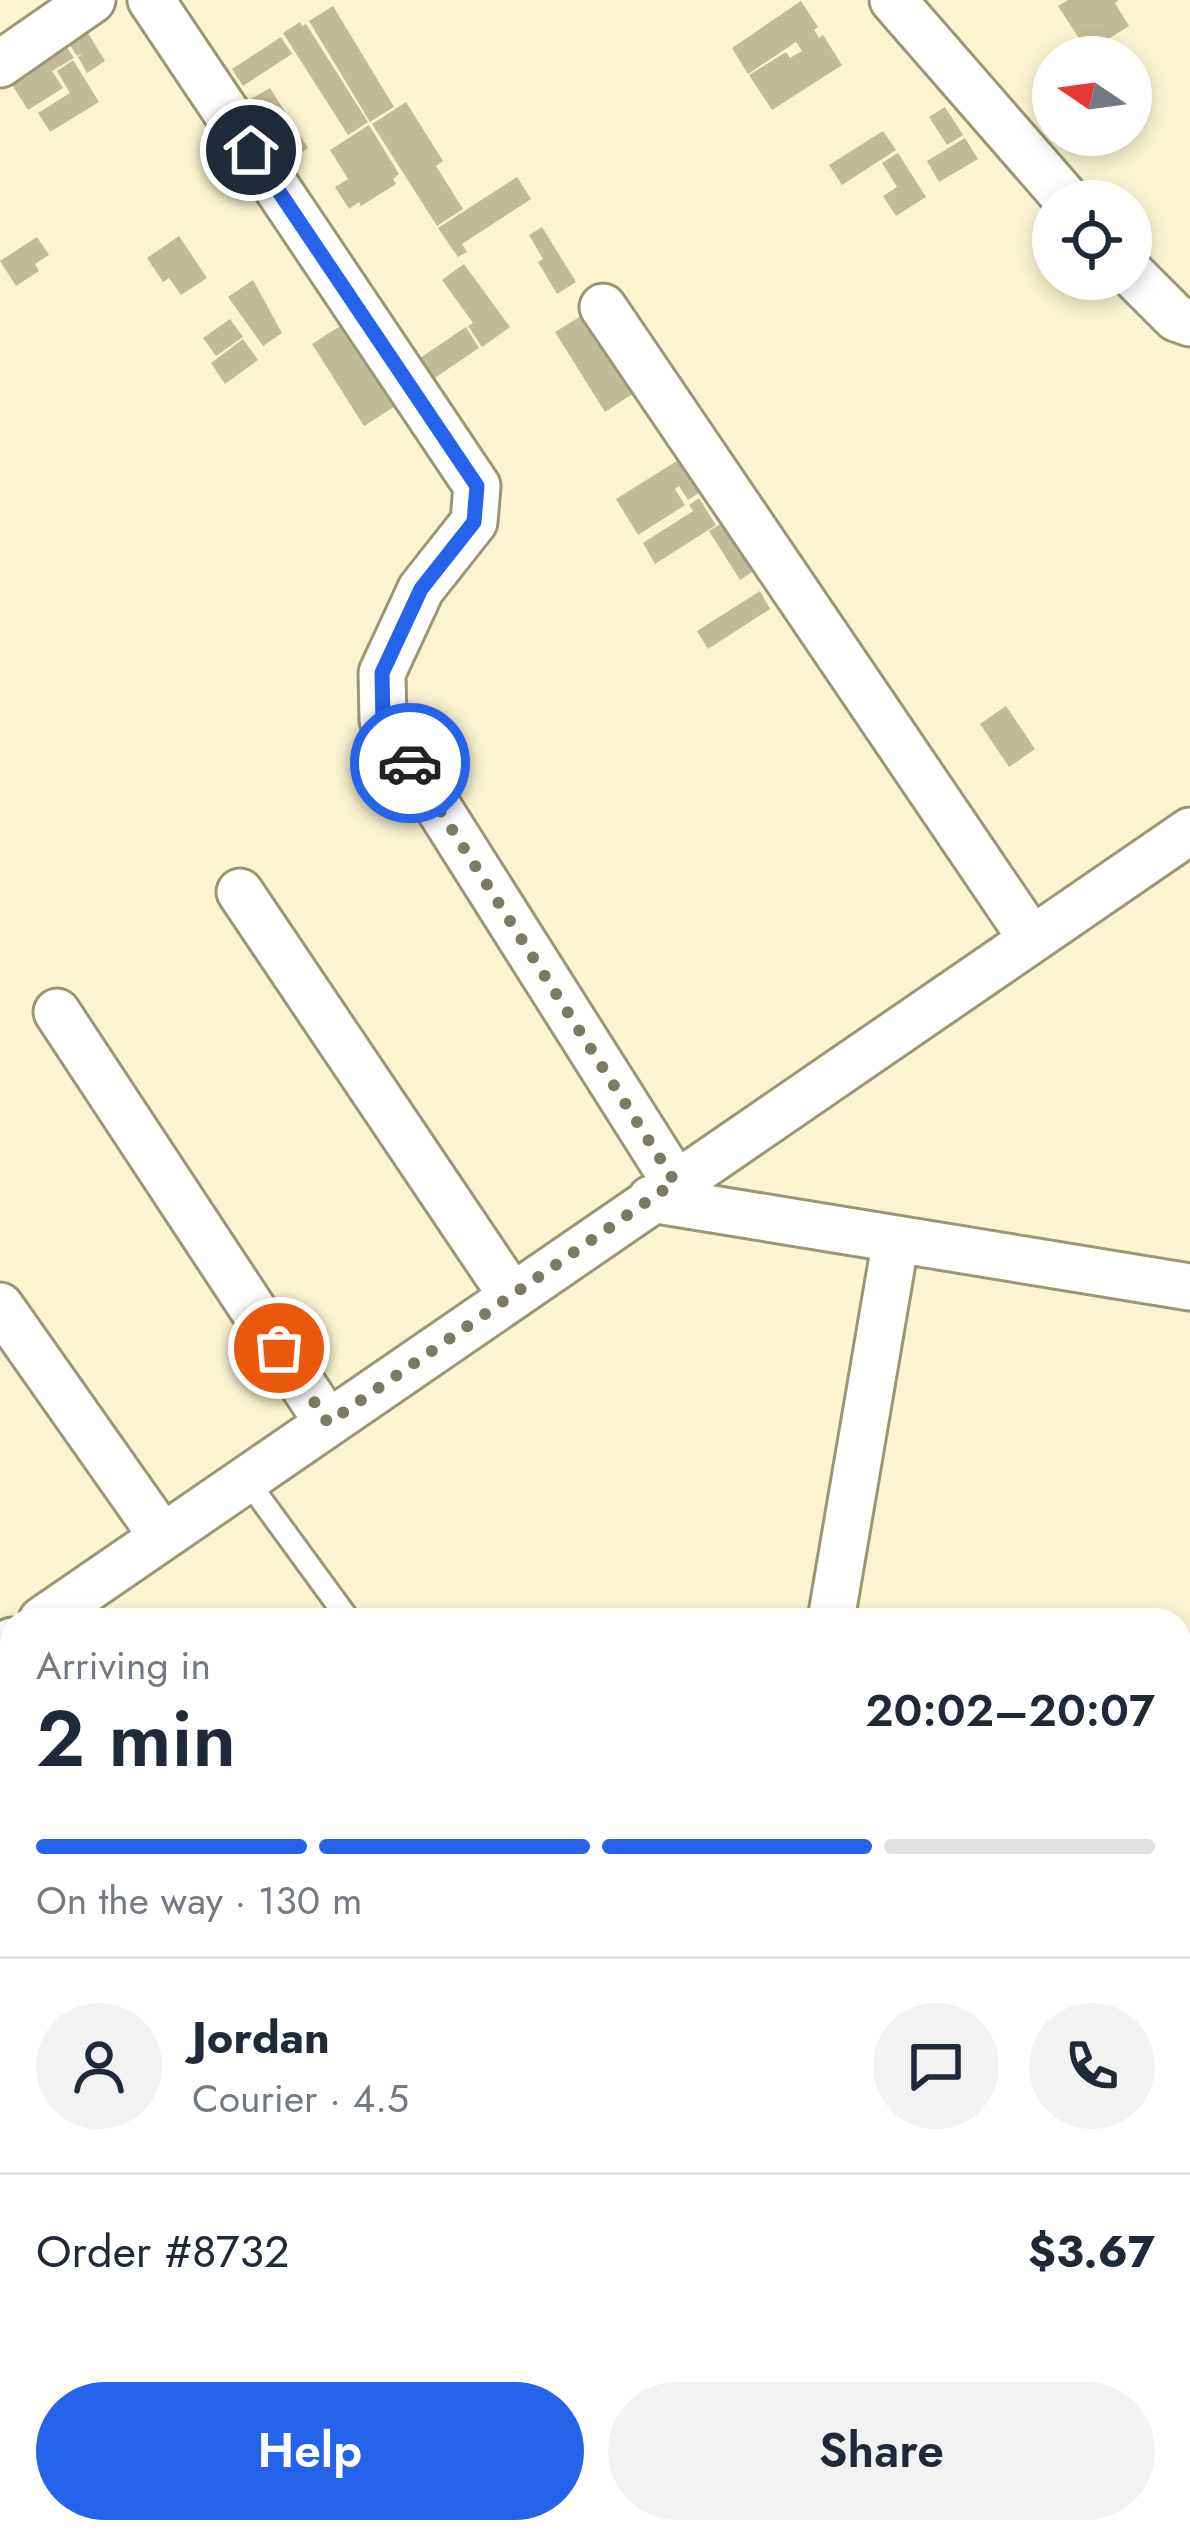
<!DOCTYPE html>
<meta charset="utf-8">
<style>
body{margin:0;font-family:Jost,sans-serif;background:#f2f2f3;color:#1f2937;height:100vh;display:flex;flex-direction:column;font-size:45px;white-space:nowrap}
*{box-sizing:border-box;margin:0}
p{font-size:39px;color:#747a83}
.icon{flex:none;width:66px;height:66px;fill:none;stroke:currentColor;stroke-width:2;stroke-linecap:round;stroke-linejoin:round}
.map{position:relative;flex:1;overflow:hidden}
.details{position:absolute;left:0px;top:1608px;width:1191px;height:936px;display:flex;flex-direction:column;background:#fff;border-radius:36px 36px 0 0;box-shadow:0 6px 18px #0003}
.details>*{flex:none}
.needle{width:78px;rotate:283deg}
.tools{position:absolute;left:1032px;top:36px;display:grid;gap:24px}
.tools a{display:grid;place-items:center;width:120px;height:120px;border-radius:50%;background:#fff;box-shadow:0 6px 18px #0003;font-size:60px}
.pin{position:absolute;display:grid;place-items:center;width:102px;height:102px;color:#fff;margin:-51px;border:6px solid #fff;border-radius:50%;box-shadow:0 3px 12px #0007}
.courier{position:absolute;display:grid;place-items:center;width:120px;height:120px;margin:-60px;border:9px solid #2563eb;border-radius:50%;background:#fff;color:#222;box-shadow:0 3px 15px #0007}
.head em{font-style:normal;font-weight:600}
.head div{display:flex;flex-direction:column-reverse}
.head{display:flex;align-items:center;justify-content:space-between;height:204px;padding:0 36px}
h1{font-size:78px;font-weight:600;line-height:90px}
.bar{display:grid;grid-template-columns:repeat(4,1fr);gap:18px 12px;align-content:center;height:144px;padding:0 36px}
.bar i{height:15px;border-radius:9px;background:#e0e1e3}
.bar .current{background:#2563eb}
.bar p{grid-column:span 4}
.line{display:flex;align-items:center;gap:30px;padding:0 36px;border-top:3px solid #e0e1e3}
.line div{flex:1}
.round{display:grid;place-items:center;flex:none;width:126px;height:126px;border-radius:63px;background:#f2f2f3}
.action{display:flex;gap:24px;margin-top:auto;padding:24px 36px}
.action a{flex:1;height:138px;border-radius:72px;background:#2563eb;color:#fff;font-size:48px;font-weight:600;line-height:138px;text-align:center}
.action a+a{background:#f2f2f3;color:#1f2937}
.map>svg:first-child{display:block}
</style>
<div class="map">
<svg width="1190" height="2544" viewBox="0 0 1190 2544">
<rect width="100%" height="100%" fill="#faf5d0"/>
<path fill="#c1bc98" d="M1068 0H1119L1115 3 1129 26 1088 52 1058 6Z
M801 1 818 27 814 30 819 38 823 35 842 65 772 110 749 75 786 52 790 58 802 51 796 42 748 74 732 48Z
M333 6 394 107 370 122 309 21Z
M80 20 105 61 87 73 78 57 84 53 77 56 62 32Z
M300 22 302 26 306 24 368 122 348 135 283 33Z
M58 34 74 58 52 71 63 88 28 110 2 69Z
M281 37 292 54 243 86 232 69Z
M73 60 99 102 50 132 38 113 70 93 57 71Z
M270 88 308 148 290 160 251 99Z
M406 102 443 161 436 166 463 209 437 226 372 124Z
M945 107 963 135 947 145 929 117Z
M369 125 399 174 393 179 396 184 361 206 359 202 349 209 335 187 348 179 330 150Z
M883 131 896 150 842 185 829 165Z
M965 138 978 159 939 182 927 161Z
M898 153 926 197 896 216 883 196 897 187 882 163Z
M517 177 531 199 462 244 467 252 458 257 438 228Z
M542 227 576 282 557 294 538 262 543 259 529 235Z
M179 236 207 278 181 295 169 278 163 282 147 258Z
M37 237 49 255 35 264 39 271 16 286 0 261Z
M464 264 510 327 482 347 468 326 473 323 442 280Z
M253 280 282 333 263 346 228 297Z
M597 306 646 385 605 412 555 332Z
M230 319 243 337 216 356 203 338Z
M345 323 397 405 364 426 312 344Z
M466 327 479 348 433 379 420 358Z
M243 339 258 360 225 384 211 363Z
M688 454 708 487 688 500 679 486 675 489 685 505 638 535 616 499Z
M699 498 716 525 655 564 643 543 693 511 689 505Z
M728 519 758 568 740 580 709 531Z
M760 591 770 609 708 649 697 631Z
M1006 706 1035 749 1009 767 980 724Z"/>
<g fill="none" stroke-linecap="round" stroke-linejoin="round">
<defs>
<path id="service" d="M246 1479 349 1620"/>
<path id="minor" d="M151 0 477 486 474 522 421 589 382 673 383 720 675 1182
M893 0 1068 201
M0 64 92 0
M1131 273 1176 318 1190 323
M603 307 1031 938
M240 892 512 1296
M57 1012 328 1423
M651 1199 1190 1287
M0 1306 162 1536
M42 1620 1190 831
M831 1620 896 1239
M0 1649 12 1641
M0 2230 12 2228
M1179 2391 1190 2333
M375 2532 384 2544
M1095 2532 1174 2544
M906 2544 927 2532"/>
</defs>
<use href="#service" stroke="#9b9674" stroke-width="27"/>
<use href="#minor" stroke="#9b9674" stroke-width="51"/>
<use href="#service" stroke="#fff" stroke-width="21"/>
<use href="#minor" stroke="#fff" stroke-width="45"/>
</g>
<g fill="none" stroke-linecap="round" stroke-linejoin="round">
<path stroke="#7d7a63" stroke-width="12" stroke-dasharray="0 21.6" d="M279 1348 328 1423 675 1182 410 763"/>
<path stroke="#2563eb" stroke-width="15" d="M251 150 477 486 474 522 421 589 382 673 383 720 410 763"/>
</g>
</svg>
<div class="tools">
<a><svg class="needle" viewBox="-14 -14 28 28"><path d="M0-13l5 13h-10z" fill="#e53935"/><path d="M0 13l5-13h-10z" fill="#747a83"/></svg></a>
<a><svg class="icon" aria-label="locate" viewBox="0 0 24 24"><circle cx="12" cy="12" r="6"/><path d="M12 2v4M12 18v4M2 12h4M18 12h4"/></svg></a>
</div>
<div class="pin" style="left:279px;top:1348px;background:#ea580c"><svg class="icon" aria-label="bag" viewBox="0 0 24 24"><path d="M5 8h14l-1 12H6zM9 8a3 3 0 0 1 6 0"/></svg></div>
<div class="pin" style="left:251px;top:150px;background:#1f2937"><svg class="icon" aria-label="home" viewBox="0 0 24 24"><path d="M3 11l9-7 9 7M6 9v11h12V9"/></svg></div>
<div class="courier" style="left:410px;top:763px"><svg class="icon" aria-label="car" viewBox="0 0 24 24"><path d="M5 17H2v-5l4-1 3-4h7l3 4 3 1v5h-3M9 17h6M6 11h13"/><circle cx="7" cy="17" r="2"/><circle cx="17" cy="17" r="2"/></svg></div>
<section class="details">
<div class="head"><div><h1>2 min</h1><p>Arriving in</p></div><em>20:02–20:07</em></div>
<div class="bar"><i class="current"></i><i class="current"></i><i class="current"></i><i></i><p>On the way · 130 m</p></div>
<div class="line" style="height:216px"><a class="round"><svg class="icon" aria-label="person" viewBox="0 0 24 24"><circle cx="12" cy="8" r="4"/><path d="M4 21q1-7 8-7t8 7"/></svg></a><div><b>Jordan</b><p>Courier · 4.5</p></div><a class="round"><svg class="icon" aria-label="chat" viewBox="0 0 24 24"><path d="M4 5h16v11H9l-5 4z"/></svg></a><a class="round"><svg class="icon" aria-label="phone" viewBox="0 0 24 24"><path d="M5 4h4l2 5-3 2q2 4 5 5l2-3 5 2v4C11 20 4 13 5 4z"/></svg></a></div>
<div class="line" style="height:156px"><div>Order #8732</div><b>$3.67</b></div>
<div class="action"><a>Help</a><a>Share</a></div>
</section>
</div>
